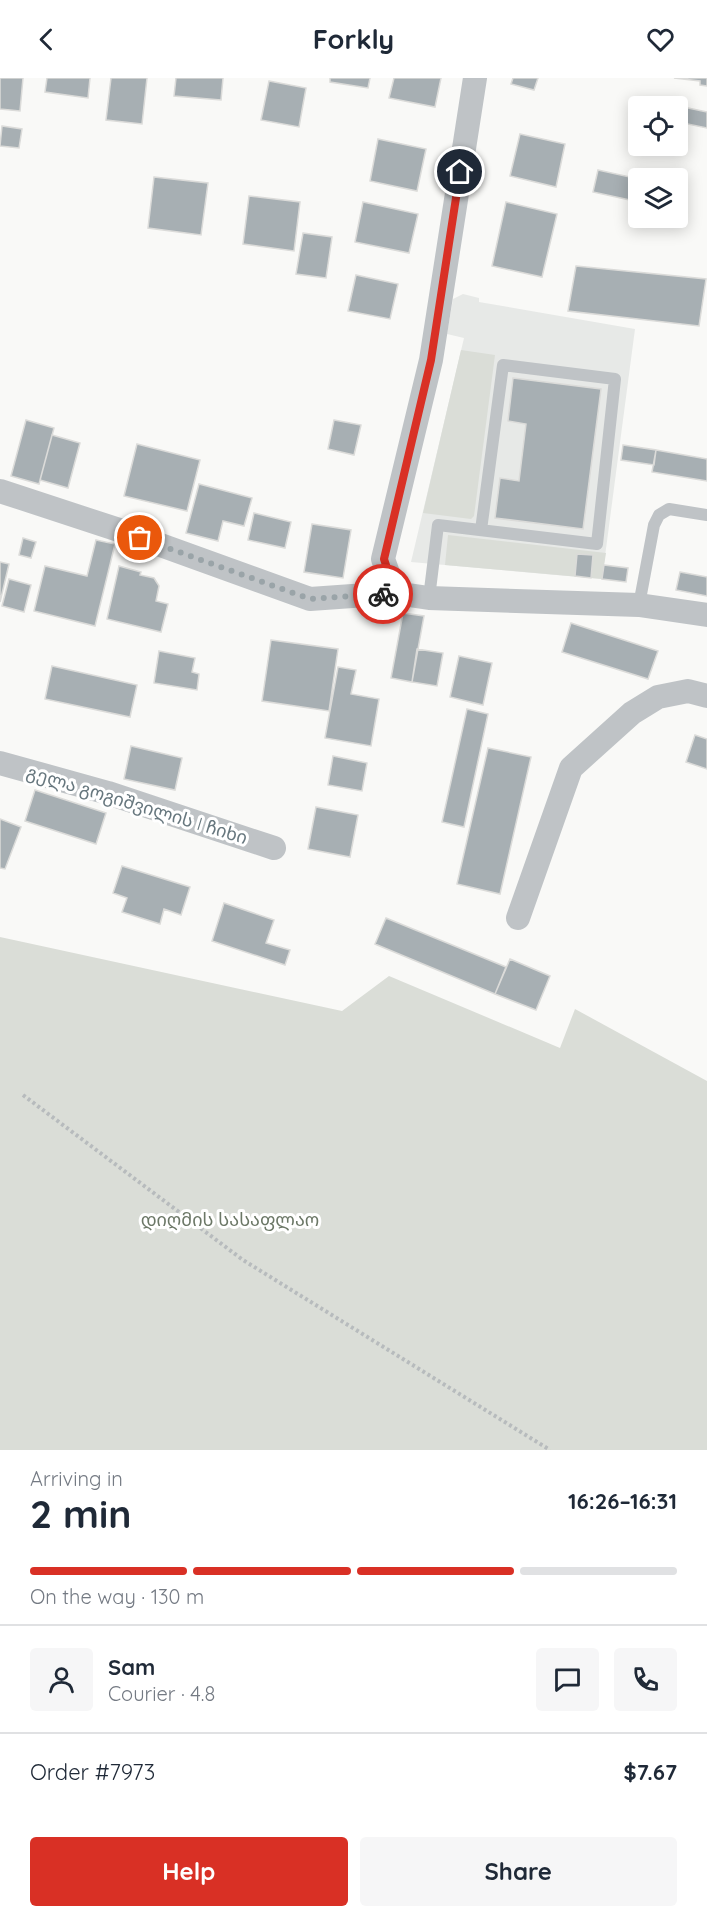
<!DOCTYPE html>
<meta charset="utf-8">
<style>
body{margin:0;font-family:Quicksand,"Noto Sans Georgian",sans-serif;background:#f6f6f7;color:#1f2937;height:100vh;display:flex;flex-direction:column;font-size:22px;white-space:nowrap}
*{box-sizing:border-box;margin:0}
p{font-size:20px;color:#747a83}
.icon{flex:none;width:33px;height:33px;fill:none;stroke:currentColor;stroke-width:2;stroke-linecap:round;stroke-linejoin:round}
.map{position:relative;height:1372px;overflow:hidden}
.side{display:flex;flex-direction:column;background:#fff;flex:1}
.side>*{flex:none}
.controls{position:absolute;left:628px;top:18px;display:grid;gap:12px}
.controls a{display:grid;place-items:center;width:60px;height:60px;border-radius:6px;background:#fff;box-shadow:0 3px 15px #0003;font-size:30px}
.pin{position:absolute;display:grid;place-items:center;width:51px;height:51px;color:#fff;margin:-26px;border:3px solid #fff;border-radius:50%;box-shadow:0 2px 6px #0007}
.courier{position:absolute;display:grid;place-items:center;width:60px;height:60px;margin:-30px;border:4px solid #d93025;border-radius:50%;background:#fff;color:#222;box-shadow:0 2px 8px #0007}
.head em{font-style:normal;font-weight:700}
.head div{display:flex;flex-direction:column-reverse}
.head{display:flex;align-items:center;justify-content:space-between;height:102px;padding:0 30px}
h1{font-size:39px;font-weight:700;line-height:45px}
.bar{display:grid;grid-template-columns:repeat(4,1fr);gap:9px 6px;align-content:center;height:72px;padding:0 30px}
.bar i{height:8px;border-radius:4px;background:#e0e1e3}
.bar .active{background:#d93025}
.bar p{grid-column:span 4}
.line{display:flex;align-items:center;gap:15px;padding:0 30px;border-top:2px solid #e0e1e3}
.line div{flex:1}
.round{display:grid;place-items:center;flex:none;width:63px;height:63px;border-radius:6px;background:#f6f6f7}
.button{display:flex;gap:12px;margin-top:auto;padding:12px 30px}
.button a{flex:1;height:69px;border-radius:6px;background:#d93025;color:#fff;font-size:24px;font-weight:700;line-height:69px;text-align:center}
.button a+a{background:#f6f6f7;color:#1f2937}
header{display:flex;justify-content:space-between;align-items:center;height:78px;padding:0 30px;background:#fff;font-size:27px;font-weight:700}
.map>svg:first-child{display:block}
</style>
<header><svg class="icon" aria-label="back" viewBox="0 0 24 24"><path d="M15 5l-7 7 7 7"/></svg>Forkly<svg class="icon" aria-label="heart" viewBox="0 0 24 24"><path d="M12 20l-8-8c-3-5 5-10 8-4 3-6 11-1 8 4z"/></svg></header>
<div class="map">
<svg width="707" height="1372" viewBox="0 0 707 1372">
<rect width="100%" height="100%" fill="#f9f9f7"/>
<path fill="#e7e9e7" d="M463 216 479 220V224L635 251 602 501 411 484 464 260 447 256 453 221Z"/>
<path fill="#daddd7" d="M461 272 495 277 474 438 471 441 423 435Z
M448 457 606 475 602 501 445 487Z
M0 859 342 933 389 898 560 970 575 931 707 1003V1372H0Z"/>
<path fill="#a7afb3" stroke="#dbdbd9" stroke-width="1.5" d="M0 0H23L20 33 0 31Z
M47 0H90L88 20 45 14Z
M111 0H147L142 46 106 42Z
M176 0H223L221 22 174 18Z
M330 0H370L368 10 330 4Z
M394 0H441L435 29 389 20Z
M513 0H538L534 12 511 6Z
M674 0H707V8L700 7V3Z
M269 3 306 10 299 49 261 42Z
M674 27 707 34V50L678 44V28H673Z
M2 48 22 51 19 70 0 68Z
M520 56 565 66 556 109 510 98Z
M378 61 426 71 417 113 370 103Z
M598 92 639 101V124L593 114Z
M154 99 208 105 201 157 148 150Z
M249 118 300 124 294 173 243 166Z
M363 124 418 136 409 175 355 164Z
M506 124 557 136 542 199 492 188Z
M303 155 332 159 326 200 296 196Z
M576 188 706 201 699 248 568 233Z
M356 197 398 206 390 241 348 233Z
M513 300 601 311 583 451 495 440 500 400 519 403 526 346 508 343Z
M26 342 54 350 39 406 11 398Z
M334 342 361 347 354 377 328 371Z
M52 357 80 365 68 410 40 402Z
M137 366 200 382 187 433 124 418Z
M623 367 656 372 654 387 621 382Z
M656 372 707 381V403L652 394Z
M199 406 252 420 244 448 223 443 218 463 186 455Z
M254 435 291 444 285 470 248 462Z
M312 446 351 452 343 500 304 494Z
M23 460 36 464 31 480 19 477Z
M96 462 115 466 95 548 34 533 45 488 87 498Z
M577 476 593 477 591 500 575 498Z
M0 484 9 486 0 524Z
M604 487 628 490 626 504 602 501Z
M119 488 141 494 140 497 154 500 159 508 156 523 168 526 161 554 107 541Z
M680 494 707 499V518L676 512Z
M9 501 31 507 24 534 2 528Z
M403 535 424 538 412 604 391 600Z
M571 545 658 573 648 601 562 574Z
M271 562 338 571 329 633 262 623Z
M417 571 443 575 437 608 412 604Z
M159 573 195 580 192 594 199 596 197 612 154 605Z
M459 578 492 585 483 627 450 619Z
M52 588 137 607 130 639 45 621Z
M338 589 356 592 351 616 379 621 371 668 325 660Z
M467 631 488 636 464 749 442 744Z
M695 657 707 661V691L686 684Z
M131 668 182 680 175 712 124 701Z
M488 670 531 679 500 816 457 806Z
M333 678 367 685 362 713 328 707Z
M35 712 106 735 96 766 25 743Z
M316 729 358 737 350 779 308 771Z
M0 741 21 749 5 791 0 790Z
M122 788 190 809 181 837 164 831 160 846 122 834 127 820 113 815Z
M224 825 274 842 266 865 290 872 285 887 212 863Z
M386 840 506 889 495 916 375 866Z
M510 881 550 898 536 932 495 916Z"/>
<g fill="none" stroke-linecap="round" stroke-linejoin="round">
<path stroke="#b7bbbd" stroke-width="4" stroke-dasharray="3 3" stroke-linecap="butt" d="M23 1017 243 1182 550 1372"/>
<path stroke="#bfc3c6" stroke-width="12" d="M429 520 438 447 597 466 615 301 503 287 481 452
M639 527 654 447 659 437 669 431 707 437"/>
<path stroke="#bfc3c6" stroke-width="24" d="M0 413 119 452 310 521 395 515 429 520 639 527 707 537
M395 515 383 481 431 282 475 0
M0 685 108 715 274 770
M518 840 571 690 632 635 658 619 688 613 707 618"/>
</g>
<g fill="none" stroke-linecap="round" stroke-linejoin="round">
<path stroke="#9aa4a8" stroke-width="6" stroke-dasharray="0 10.8" d="M140 460 310 521 383 516"/>
<path stroke="#d93025" stroke-width="8" d="M383 516 395 515 384 481 431 282 460 94"/>
</g>
<g text-anchor="middle" stroke-width="6" stroke-linejoin="round" paint-order="stroke">
<g font-size="18" fill="#67777e" stroke="#fff">
<text transform="translate(137 727) rotate(17)" y="6">გელა გოგიშვილის I ჩიხი</text>
</g>
<g font-size="18" fill="#6b7766" stroke="#fff">
<text x="230" y="1148">დიღმის სასაფლაო</text>
</g>
</g>
</svg>
<div class="controls">
<a><svg class="icon" aria-label="locate" viewBox="0 0 24 24"><circle cx="12" cy="12" r="6"/><path d="M12 2v4M12 18v4M2 12h4M18 12h4"/></svg></a>
<a><svg class="icon" aria-label="layers" viewBox="0 0 24 24"><path d="M12 4l9 5-9 5-9-5zM3 14l9 5 9-5"/></svg></a>
</div>
<div class="pin" style="left:140px;top:460px;background:#ea580c"><svg class="icon" aria-label="bag" viewBox="0 0 24 24"><path d="M5 8h14l-1 12H6zM9 8a3 3 0 0 1 6 0"/></svg></div>
<div class="pin" style="left:460px;top:94px;background:#1f2937"><svg class="icon" aria-label="home" viewBox="0 0 24 24"><path d="M3 11l9-7 9 7M6 9v11h12V9"/></svg></div>
<div class="courier" style="left:383px;top:516px"><svg class="icon" aria-label="bike" viewBox="0 0 24 24"><circle cx="6" cy="16" r="4"/><circle cx="18" cy="16" r="4"/><path d="M6 16l4-8h5l3 8M10 8l3 8H6M13 5h3"/></svg></div>
</div>
<section class="side">
<div class="head"><div><h1>2 min</h1><p>Arriving in</p></div><em>16:26–16:31</em></div>
<div class="bar"><i class="active"></i><i class="active"></i><i class="active"></i><i></i><p>On the way · 130 m</p></div>
<div class="line" style="height:108px"><a class="round"><svg class="icon" aria-label="person" viewBox="0 0 24 24"><circle cx="12" cy="8" r="4"/><path d="M4 21q1-7 8-7t8 7"/></svg></a><div><b>Sam</b><p>Courier · 4.8</p></div><a class="round"><svg class="icon" aria-label="chat" viewBox="0 0 24 24"><path d="M4 5h16v11H9l-5 4z"/></svg></a><a class="round"><svg class="icon" aria-label="phone" viewBox="0 0 24 24"><path d="M5 4h4l2 5-3 2q2 4 5 5l2-3 5 2v4C11 20 4 13 5 4z"/></svg></a></div>
<div class="line" style="height:78px"><div>Order #7973</div><b>$7.67</b></div>
<div class="button"><a>Help</a><a>Share</a></div>
</section>
